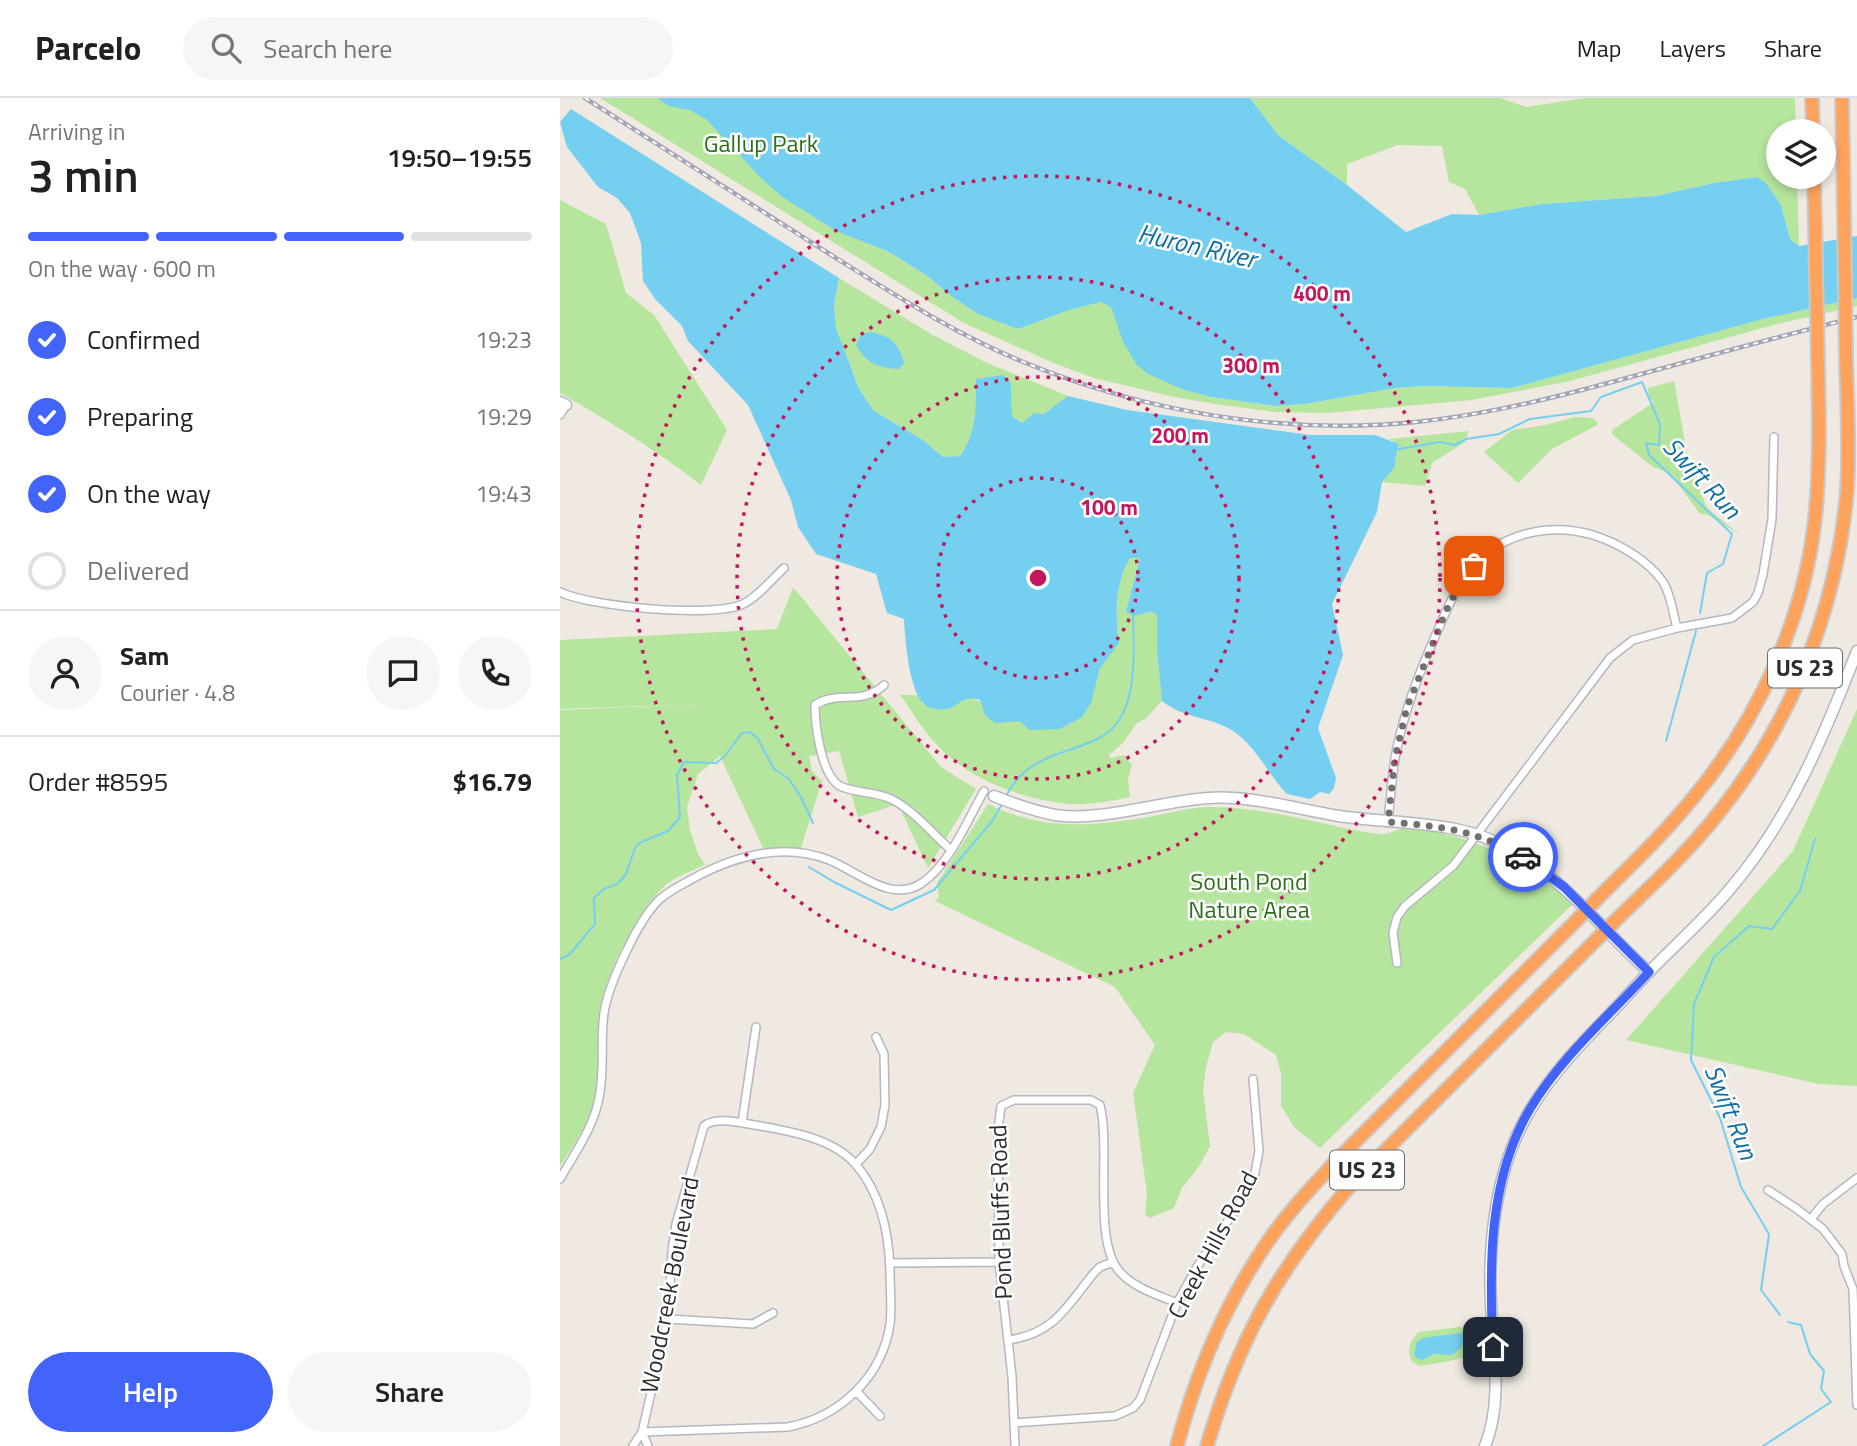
<!DOCTYPE html>
<meta charset="utf-8">
<style>
body{margin:0;font-family:"Titillium Web",sans-serif;background:#f6f6f6;color:#202124;height:100vh;display:flex;flex-direction:column;font-size:26px;white-space:nowrap}
*{box-sizing:border-box;margin:0}
p{font-size:23px;color:#757577}
.icon{flex:none;width:38px;height:38px;fill:none;stroke:currentColor;stroke-width:2;stroke-linecap:round;stroke-linejoin:round}
.map{position:relative;flex:1;overflow:hidden}
.details{display:flex;flex-direction:column;background:#fff;width:560px}
.details>*{flex:none}
.buttons{position:absolute;left:1206px;top:21px;display:grid;gap:14px}
.buttons a{display:grid;place-items:center;width:70px;height:70px;border-radius:50%;background:#fff;box-shadow:0 4px 10px #0003;font-size:35px}
.pin{position:absolute;display:grid;place-items:center;width:60px;height:60px;color:#fff;margin:-30px;border-radius:14px;box-shadow:0 4px 10px #0006}
.courier{position:absolute;display:grid;place-items:center;width:70px;height:70px;margin:-35px;border:5px solid #4264fb;border-radius:50%;background:#fff;color:#222;box-shadow:0 2px 9px #0007}
.overview em{font-style:normal;font-weight:600}
.overview div{display:flex;flex-direction:column-reverse}
.overview{display:flex;align-items:center;justify-content:space-between;height:119px;padding:0 28px}
h1{font-size:46px;font-weight:600;line-height:52px}
.bar{display:grid;grid-template-columns:repeat(4,1fr);gap:10px 7px;align-content:center;height:84px;padding:0 28px}
.bar i{height:9px;border-radius:5px;background:#e0e0e0}
.bar .selected{background:#4264fb}
.bar p{grid-column:span 4}
.line{display:flex;align-items:center;gap:18px;padding:0 28px;border-top:2px solid #e0e0e0}
.line div{flex:1}
.round{display:grid;place-items:center;flex:none;width:74px;height:74px;border-radius:37px;background:#f6f6f6}
ol{padding:0 28px;list-style:none}
li{display:flex;align-items:center;gap:21px;height:77px}
li p{margin-inline-start:auto}
li .icon{padding:7px;border-radius:50%;background:#4264fb;color:#fff;stroke-width:4}
li:last-child{color:#757577}
li i{width:38px;height:38px;border:4px solid #e0e0e0;border-radius:50%}
.cta{display:flex;gap:14px;margin-top:auto;padding:14px 28px}
.cta a{flex:1;height:80px;border-radius:42px;background:#4264fb;color:#fff;font-size:28px;font-weight:600;line-height:80px;text-align:center}
.cta a+a{background:#f6f6f6;color:#202124}
header{display:flex;align-items:center;gap:42px;box-sizing:border-box;height:98px;padding:0 35px;background:#fff;border-bottom:2px solid #e0e0e0}
header strong{font-size:33px}
nav{display:flex;gap:38px;margin-inline-start:auto;font-size:24px}
.search{width:490px;height:63px;background:#f6f6f6;display:flex;align-items:center;gap:18px;box-sizing:border-box;padding:0 24px;border-radius:38px;color:#757577;font-size:26px}
main{display:flex;flex:1;min-height:0}
.map>svg:first-child{display:block}
</style>
<header>
<strong>Parcelo</strong>
<div class="search"><svg class="icon" aria-label="search" viewBox="0 0 24 24"><circle cx="10" cy="10" r="6"/><path d="M15 15l6 6"/></svg>Search here</div>
<nav><a>Map</a><a>Layers</a><a>Share</a></nav>
</header>
<main>
<section class="details">
<div class="overview"><div><h1>3 min</h1><p>Arriving in</p></div><em>19:50–19:55</em></div>
<div class="bar"><i class="selected"></i><i class="selected"></i><i class="selected"></i><i></i><p>On the way · 600 m</p></div>
<ol>
<li><svg class="icon" aria-label="check" viewBox="0 0 24 24"><path d="M5 12l5 5 9-10"/></svg>Confirmed<p>19:23</p></li>
<li><svg class="icon" aria-label="check" viewBox="0 0 24 24"><path d="M5 12l5 5 9-10"/></svg>Preparing<p>19:29</p></li>
<li><svg class="icon" aria-label="check" viewBox="0 0 24 24"><path d="M5 12l5 5 9-10"/></svg>On the way<p>19:43</p></li>
<li><i></i>Delivered</li>
</ol>
<div class="line" style="height:126px"><a class="round"><svg class="icon" aria-label="person" viewBox="0 0 24 24"><circle cx="12" cy="8" r="4"/><path d="M4 21q1-7 8-7t8 7"/></svg></a><div><b>Sam</b><p>Courier · 4.8</p></div><a class="round"><svg class="icon" aria-label="chat" viewBox="0 0 24 24"><path d="M4 5h16v11H9l-5 4z"/></svg></a><a class="round"><svg class="icon" aria-label="phone" viewBox="0 0 24 24"><path d="M5 4h4l2 5-3 2q2 4 5 5l2-3 5 2v4C11 20 4 13 5 4z"/></svg></a></div>
<div class="line" style="height:91px"><div>Order #8595</div><b>$16.79</b></div>
<div class="cta"><a>Help</a><a>Share</a></div>
</section>
<div class="map">
<svg width="1297" height="1348" viewBox="0 0 1297 1348">
<rect width="100%" height="100%" fill="#efe9e1"/>
<path fill="#b6e59e" d="M40 0H280L276 133 329 154 369 179 391 198 418 216 458 231 509 212 541 204 551 209 557 225 624 292 651 299 715 308 745 306 835 290 866 288 952 290 1203 221 1297 200V208L1217 226 1010 283 912 302 768 315 715 314 655 306 614 299 534 280 496 266 404 225Z
M690 0H940L966 9 1025 0H1235L1236 33H1218V79H1237L1239 148 1230 141 1221 107 1196 79 1154 85 1095 98 982 106 919 117 905 91 889 84 882 48 838 47 787 66V87L718 37Z
M0 102 46 126 66 195 94 217 167 332 141 387C96 352 49 323 0 295Z
M279 180 371 236 425 264 508 298 484 317 463 325 452 318 451 285 416 281C416 309 417 334 400 358L383 359 363 342 314 313 299 291 276 230 274 207Z
M1114 283 1129 367 1147 410 1179 436 1148 417 1140 416 1110 375 1093 369 1052 336V332L1094 304 1089 300 1088 290Z
M1015 319 1033 320 1039 326 992 351 958 385 924 354 952 332 985 327Z
M909 333 904 345 872 365 865 388 822 384C832 373 838 362 839 346L829 341Z
M570 460H580L566 513C577 515 587 513 597 516V554L602 603 586 620 576 626 563 645 549 657 551 660 564 657 572 667 568 681 570 699C551 703 531 707 511 706 465 703 407 681 375 645 362 631 352 613 340 597H359L363 606 390 610 401 602 410 599 460 623 500 631C537 611 526 608 539 573 542 563 552 554 559 545 555 518 555 483 570 460Z
M233 489 381 669 416 691 368 770 338 706 298 719 279 653 249 658 252 673 262 683 241 750 204 752 160 658 138 676 127 709 130 733 138 756 145 767C134 772 122 776 111 783 81 803 43 881 39 917 36 947 43 978 33 1007 26 1029 12 1049 0 1068V612L144 606 0 611V542L217 531Z
M1297 611V988L1259 986 1066 942 1233 753Z
M428 706C485 734 534 728 594 718 613 714 633 709 652 709 701 709 752 724 799 733 807 734 818 737 826 736 831 735 836 732 841 731 848 730 856 732 862 732 911 737 981 769 1012 807L760 1050 735 1030 721 1008V975L716 957 684 936 666 934 653 944 646 969 643 992 650 1048 638 1070 622 1090 614 1110 590 1120 585 1116 587 1095 573 995 595 947 555 889 375 803 379 799 377 785Z
M900 1229 912 1236 913 1248 910 1256C895 1264 876 1265 860 1268L852 1264C846 1253 850 1242 859 1234Z"/>
<path fill="#75cff0" d="M97 0H690L718 37 787 87 846 134 892 116 919 117 982 106 1095 98 1154 85 1196 79 1205 84 1221 107 1230 141 1239 148 1297 138V200L1203 221 952 290 866 288 835 290 745 306 715 308 651 299 624 292 588 276 577 267 563 244 551 209 541 204 509 212 458 231 418 216 391 198 369 179 329 154 276 133 221 98 200 79 146 21 129 12 109 8Z
M11 11 279 180 274 207 276 230 299 291 314 313 363 342 383 359 400 358C417 334 416 309 416 281L443 277 451 285 452 318 462 325 474 315 484 316 508 298 567 312 750 337H815L839 346 834 370 822 384 817 414 772 506 783 557 758 630 776 680 774 690 769 696 760 694 750 701 727 696C706 674 695 645 668 630 645 618 626 621 602 603L597 554V516L590 514 573 518 566 513 580 460H570C555 483 555 519 559 545L540 570 531 605 522 619 500 631 469 632 460 623 435 625 425 617 420 602C400 596 401 609 385 611 379 612 369 611 364 606 349 593 345 540 344 521L327 515 316 476 256 456 238 429 231 402 188 307 128 243 122 228 95 201 83 183 81 145 70 115 57 100 38 89 7 49 0 24Z
M311 234C331 238 339 245 344 265L339 271C318 270 306 265 296 247L301 236Z
M901 1235 905 1240 901 1250 892 1257 873 1256 863 1262 856 1260 854 1256 857 1244 863 1240Z"/>
<g fill="none" stroke-linecap="round" stroke-linejoin="round">
<path stroke="#75cff0" stroke-width="2" d="M839 351 880 344 895 347 906 341 939 336 970 321 1031 313 1041 299 1082 284 1100 326 1099 347 1086 345 1089 357 1172 436 1163 466 1147 475 1140 515
M1106 643 1136 533
M446 698C458 675 475 664 498 656 514 650 540 643 552 631 578 604 574 552 573 518
M249 769 274 784 331 812 374 792 433 722 442 706
M0 861 9 857 35 826 34 800 44 791 57 786 66 776 75 750 79 745 108 733 120 719 117 677 124 664 156 665 164 659 182 635 190 634 198 641 214 671 229 681 241 699 253 725
M1220 1217 1201 1192 1209 1136 1181 1089 1160 1020 1131 962 1134 906 1154 859 1189 828 1212 831 1240 793 1255 741
M1203 1348 1271 1304 1261 1291 1264 1273 1250 1256 1241 1227 1228 1224"/>
<defs>
<path id="minor" d="M0 317 6 307
M0 494C30 509 154 520 183 506 198 499 212 481 224 470
M324 587C302 608 277 592 255 607 255 627 261 677 280 688 297 696 317 693 333 702 354 713 373 736 391 752
M828 724C830 703 832 681 835 660 843 616 859 575 877 534 886 513 895 492 909 473 939 435 989 424 1033 437 1058 445 1088 462 1103 484 1111 496 1113 516 1117 530
M837 865 833 835 837 819 845 808 893 768 1050 560 1073 542 1117 530 1172 520 1193 504 1198 495 1203 476 1212 421 1214 339
M182 1025 196 929
M296 1066 310 1051 321 1029 325 1007 324 956 316 939
M0 1081C14 1056 34 1029 39 1000 45 972 40 943 44 915 48 887 79 820 100 801 109 793 121 787 132 781 174 758 222 744 269 762 297 773 331 806 362 785 390 766 408 721 424 693
M1208 1092 1237 1111 1263 1131 1282 1156 1284 1168 1293 1191 1297 1307
M1251 1121 1263 1106 1297 1080
M330 1165 439 1164
M108 1221 193 1226 213 1215
M449 1242C495 1235 506 1209 534 1175L540 1169 553 1164
M297 1294 320 1318
M454 1325 555 1318 573 1310 580 1302 617 1205 637 1169 687 1094 695 1075 699 1053 693 981
M82 1334 88 1348
M73 1348 82 1334 108 1221 112 1152 116 1126 144 1028C156 1017 185 1026 201 1028 233 1034 275 1041 297 1068 322 1098 329 1136 330 1173 330 1191 332 1209 330 1226 322 1280 279 1319 228 1329L82 1334
M455 1348 452 1278 439 1164 438 1031 441 1008 454 1002H531L540 1007C551 1049 532 1144 560 1174 574 1190 598 1197 617 1205"/>
<path id="secondary" d="M0 304 6 307
M434 698C454 706 474 713 495 717 539 724 602 703 648 700 691 697 736 711 779 718 818 724 857 723 895 731 980 747 1029 820 1089 874
M925 1348C943 1304 933 1252 931 1206 928 1149 935 1081 961 1029 981 988 1013 954 1045 921 1060 906 1074 890 1089 874 1116 846 1145 821 1170 791 1230 721 1264 638 1297 553"/>
<path id="motorway" d="M1252 0 1253 33
M1282 0 1284 115
M1254 79 1255 123
M1038 800C1070 768 1104 736 1133 700 1200 620 1247 515 1256 411 1260 363 1259 315 1258 267
M1058 820C1092 787 1128 754 1157 717 1232 624 1277 511 1287 392 1290 348 1287 304 1286 260
M617 1348C636 1275 666 1204 709 1142 729 1113 753 1088 776 1063L1015 824
M647 1348C678 1242 718 1171 790 1088L1035 843"/>
</defs>
<use href="#minor" stroke="#b4b7c1" stroke-width="10"/>
<use href="#secondary" stroke="#b4b7c1" stroke-width="13"/>
<use href="#motorway" stroke="#c9c9c9" stroke-width="16"/>
<use href="#minor" stroke="#fff" stroke-width="7"/>
<use href="#secondary" stroke="#fff" stroke-width="10"/>
<use href="#motorway" stroke="#ffa35c" stroke-width="12"/>
<defs>
<path id="rail" d="M25 0C106 52 187 104 268 155 332 195 396 237 466 265 587 315 726 337 856 324 934 316 1009 296 1085 275 1155 256 1226 237 1297 219"/>
</defs>
<use href="#rail" stroke="#a3a6b8" stroke-width="4.5"/>
<use href="#rail" stroke="#fff" stroke-width="2" stroke-dasharray="5" stroke-linecap="butt"/>
<defs>
<path id="motorway-bridge" d="M1284 115 1286 260
M1255 123 1258 267
M1015 824 1038 800
M1035 843 1058 820"/>
</defs>
<use href="#motorway-bridge" stroke="#c9c9c9" stroke-width="16" stroke-linecap="butt"/>
<use href="#motorway-bridge" stroke="#ffa35c" stroke-width="12"/>
</g>
<g fill="none" stroke-linecap="round" stroke-linejoin="round">
<path stroke="#726f6d" stroke-width="7" stroke-dasharray="0 12.6" d="M914 468 901 484 886 513 847 609 835 660 828 724C881 728 915 732 963 759"/>
<path stroke="#4264fb" stroke-width="9" d="M933 1249C929 1170 928 1081 970 1011 1001 959 1049 918 1089 874L1004 789 963 759"/>
</g>
<g fill="none" stroke="#c2185b" stroke-width="3.5" stroke-dasharray="3.5 7">
<circle cx="478" cy="480" r="100"/>
<circle cx="478" cy="480" r="201"/>
<circle cx="478" cy="480" r="301"/>
<circle cx="478" cy="480" r="402"/>
</g>
<g text-anchor="middle" stroke-width="5" stroke-linejoin="round" paint-order="stroke">
<g fill="#fff" stroke="#6d6d6d" stroke-width="2">
<rect x="1208" y="550.5" width="74" height="39" rx="5"/>
<rect x="770" y="1052.5" width="74" height="39" rx="5"/>
</g>
<g font-size="23" font-weight="bold" fill="#2e2e2e">
<text x="1245" y="578">US 23</text>
<text x="807" y="1080">US 23</text>
</g>
<g font-size="24" fill="#2c6e1b" stroke="#fff">
<text x="201" y="54">Gallup Park</text>
<text x="689" y="792">South Pond<tspan x="689" dy="28">Nature Area</tspan></text>
</g>
<g font-size="24" fill="#2e2e2e" stroke="#fff">
<text transform="translate(441 1114) rotate(-92)" y="8">Pond Bluffs Road</text>
<text transform="translate(653 1147) rotate(-62)" y="8">Creek Hills Road</text>
<text transform="translate(110 1187) rotate(-79)" y="8">Woodcreek Boulevard</text>
</g>
<g font-size="26" font-style="italic" fill="#0d6fa3" stroke="#fff">
<text transform="translate(637 148) rotate(13)" y="9">Huron River</text>
<text transform="translate(1142 380) rotate(47)" y="9">Swift Run</text>
<text transform="translate(1171 1014) rotate(68)" y="9">Swift Run</text>
</g>
</g>
<circle cx="478" cy="480" r="10" fill="#c2185b" stroke="#fff" stroke-width="3.5"/>
<g font-size="21" text-anchor="middle" font-weight="bold" fill="#c2185b" stroke="#fff" stroke-width="5" stroke-linejoin="round" paint-order="stroke">
<text x="762" y="203">400 m</text>
<text x="691" y="275">300 m</text>
<text x="620" y="345">200 m</text>
<text x="549" y="417">100 m</text>
</g>
</svg>
<div class="buttons">
<a><svg class="icon" aria-label="layers" viewBox="0 0 24 24"><path d="M12 4l9 5-9 5-9-5zM3 14l9 5 9-5"/></svg></a>
</div>
<div class="pin" style="left:914px;top:468px;background:#ea580c"><svg class="icon" aria-label="bag" viewBox="0 0 24 24"><path d="M5 8h14l-1 12H6zM9 8a3 3 0 0 1 6 0"/></svg></div>
<div class="pin" style="left:933px;top:1249px;background:#1f2937"><svg class="icon" aria-label="home" viewBox="0 0 24 24"><path d="M3 11l9-7 9 7M6 9v11h12V9"/></svg></div>
<div class="courier" style="left:963px;top:759px"><svg class="icon" aria-label="car" viewBox="0 0 24 24"><path d="M5 17H2v-5l4-1 3-4h7l3 4 3 1v5h-3M9 17h6M6 11h13"/><circle cx="7" cy="17" r="2"/><circle cx="17" cy="17" r="2"/></svg></div>
</div>
</main>
